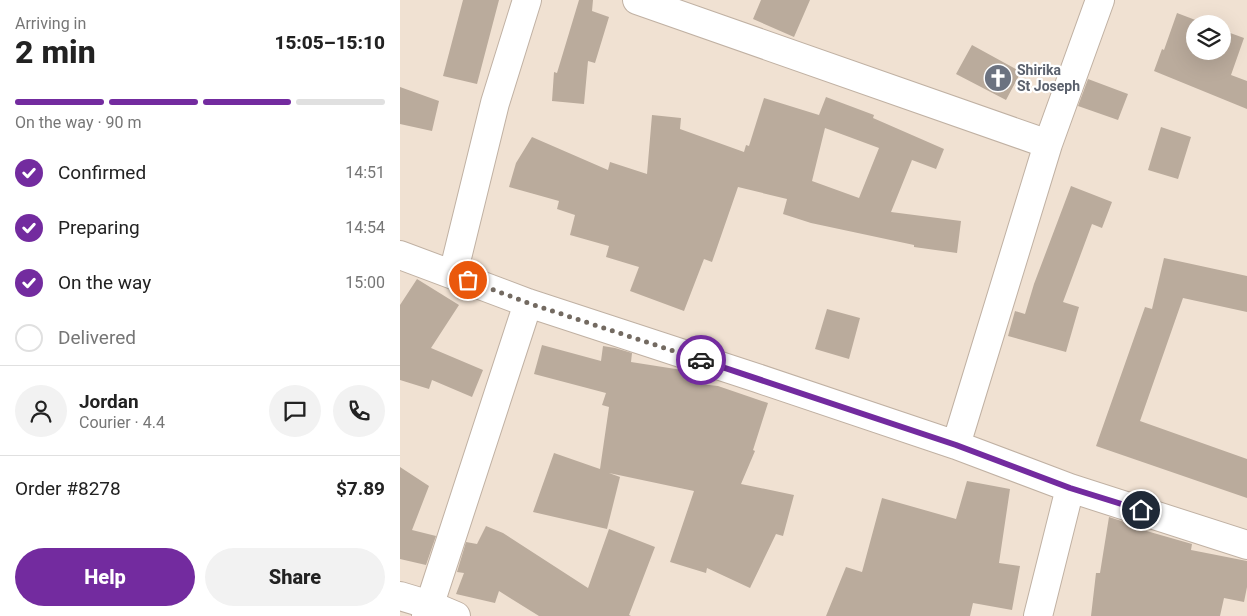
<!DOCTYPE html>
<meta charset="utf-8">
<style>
body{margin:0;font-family:Roboto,sans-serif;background:#f2f2f2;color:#222;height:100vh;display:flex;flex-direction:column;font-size:19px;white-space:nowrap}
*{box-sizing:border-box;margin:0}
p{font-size:16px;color:#767676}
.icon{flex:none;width:28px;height:28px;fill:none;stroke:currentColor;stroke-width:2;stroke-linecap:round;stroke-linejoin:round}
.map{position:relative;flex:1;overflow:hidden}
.drawer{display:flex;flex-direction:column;background:#fff;width:400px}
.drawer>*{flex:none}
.buttons{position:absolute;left:786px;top:15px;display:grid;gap:10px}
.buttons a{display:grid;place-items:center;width:45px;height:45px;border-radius:50%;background:#fff;box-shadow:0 5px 20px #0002;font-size:25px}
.pin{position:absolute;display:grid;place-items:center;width:42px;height:42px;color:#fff;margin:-21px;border:2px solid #fff;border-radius:50%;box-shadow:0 1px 5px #0007}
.courier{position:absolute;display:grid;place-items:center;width:50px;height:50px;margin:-25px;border:4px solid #732b9f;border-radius:50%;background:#fff;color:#222;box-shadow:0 1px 6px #0007}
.head em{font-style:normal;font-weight:800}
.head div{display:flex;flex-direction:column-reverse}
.head{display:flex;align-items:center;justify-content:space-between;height:85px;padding:0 15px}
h1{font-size:32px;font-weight:800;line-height:38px}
.bar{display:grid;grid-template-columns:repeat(4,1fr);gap:8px 5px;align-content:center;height:60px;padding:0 15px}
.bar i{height:6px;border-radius:4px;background:#e0e0e0}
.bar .current{background:#732b9f}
.bar p{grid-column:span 4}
.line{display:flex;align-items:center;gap:12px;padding:0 15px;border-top:1px solid #e0e0e0}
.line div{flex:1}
.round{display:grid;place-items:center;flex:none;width:52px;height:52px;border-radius:26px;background:#f2f2f2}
ol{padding:0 15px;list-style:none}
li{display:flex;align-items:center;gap:15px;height:55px}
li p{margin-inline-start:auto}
li .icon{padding:5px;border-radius:50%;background:#732b9f;color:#fff;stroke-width:4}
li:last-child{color:#767676}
li i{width:28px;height:28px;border:2px solid #e0e0e0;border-radius:50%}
.primary-button{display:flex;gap:10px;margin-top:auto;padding:10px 15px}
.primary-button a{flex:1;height:58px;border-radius:30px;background:#732b9f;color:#fff;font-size:20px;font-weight:800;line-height:58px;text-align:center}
.primary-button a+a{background:#f2f2f2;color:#222}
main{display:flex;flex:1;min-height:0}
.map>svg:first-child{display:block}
</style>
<main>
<section class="drawer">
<div class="head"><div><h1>2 min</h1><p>Arriving in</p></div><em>15:05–15:10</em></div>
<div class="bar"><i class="current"></i><i class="current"></i><i class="current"></i><i></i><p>On the way · 90 m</p></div>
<ol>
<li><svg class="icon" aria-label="check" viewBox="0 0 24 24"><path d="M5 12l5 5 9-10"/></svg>Confirmed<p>14:51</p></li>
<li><svg class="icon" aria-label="check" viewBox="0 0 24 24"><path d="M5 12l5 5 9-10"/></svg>Preparing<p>14:54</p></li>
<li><svg class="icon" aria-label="check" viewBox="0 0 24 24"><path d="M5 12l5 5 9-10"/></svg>On the way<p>15:00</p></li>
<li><i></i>Delivered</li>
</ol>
<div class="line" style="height:90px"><a class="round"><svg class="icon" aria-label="person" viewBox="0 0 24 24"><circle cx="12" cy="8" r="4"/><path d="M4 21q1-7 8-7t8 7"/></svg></a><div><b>Jordan</b><p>Courier · 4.4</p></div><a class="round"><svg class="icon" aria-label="chat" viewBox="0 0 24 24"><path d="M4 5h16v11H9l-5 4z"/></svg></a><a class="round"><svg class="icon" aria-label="phone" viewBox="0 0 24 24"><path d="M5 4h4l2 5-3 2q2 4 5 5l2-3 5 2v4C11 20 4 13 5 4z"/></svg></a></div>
<div class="line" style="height:65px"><div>Order #8278</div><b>$7.89</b></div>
<div class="primary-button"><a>Help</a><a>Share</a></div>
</section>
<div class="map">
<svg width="847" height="616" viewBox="0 0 847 616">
<rect width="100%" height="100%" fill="#f0e1d2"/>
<path fill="#baab9c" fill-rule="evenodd" d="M63 0H99L77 84 43 76Z
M179 0H193L192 11 209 17 195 63 188 61 184 104 152 101 154 72 157 73Z
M361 0H410L394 37 353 19Z
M777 13 806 24H795V51H822V30L844 38 831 75 847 81V109L754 71 762 49 764 50Z
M572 45 621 72 606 100 556 74Z
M688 79 728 94 718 120 678 106Z
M0 87 39 101 32 131 0 124Z
M426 97 474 115 473 118 544 149 536 169 512 160 491 212 561 221 557 253 514 247V245L411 223 383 214 387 199 338 187 312 262 304 259 284 311 230 291 239 267 206 257 209 246 170 235 175 215 157 209 159 201 109 187 116 163 132 137 208 170 210 162 247 174 252 115 281 118 280 129 344 152 346 145 349 146 364 98 419 115ZM425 128 479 148 459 198 412 181Z
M761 127 791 137 778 179 748 170Z
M671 186 712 202 702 228 692 224 663 302 679 307 666 352 608 336 615 311 625 314 634 284Z
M764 258 847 276V312L783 298 740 421 847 459V498L696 446 745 307 752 309Z
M17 279 59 305 31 348 83 370 72 397 32 380 29 389 0 380V305Z
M427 309 460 318 449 359 415 349Z
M142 345 201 361 203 346 215 348 232 353 231 362 282 370 293 373 291 383 318 386 368 403 353 450 355 451 341 484 394 495 383 536 376 534 350 588 307 568 306 573 270 562 294 491 209 473 220 477 207 529 133 512 154 453 200 469 209 407 202 405 206 393 134 374Z
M0 467 29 486 12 530 36 536 26 565 0 559Z
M567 481 610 489 599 563 620 566 612 610 573 603 570 616H426L446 567 462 572 482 498 556 519Z
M709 517 737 526 736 528 792 544 791 550 847 561V587L844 602 824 598 820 616H691L696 573H700Z
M86 526 103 533 188 588 209 529 255 547 229 615 231 616H139L99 591 95 603 56 594 64 573 57 572 66 542 77 544Z"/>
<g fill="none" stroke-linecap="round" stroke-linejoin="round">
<defs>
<path id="street" d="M237 0 648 144
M0 255 128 303 357 378 556 445
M53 274 95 103 127 0
M670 488 847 545
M0 596 30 605 56 616
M26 616 128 303
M638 616 670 488 556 445 648 144 700 0"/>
</defs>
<use href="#street" stroke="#c0b1a3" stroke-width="30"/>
<use href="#street" stroke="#fff" stroke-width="28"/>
</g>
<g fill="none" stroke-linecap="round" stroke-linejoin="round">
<path stroke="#736a61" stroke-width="5" stroke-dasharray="0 9" d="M68 280 128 303 301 360"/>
<path stroke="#732b9f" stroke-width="6" d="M301 360 556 445 670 488 741 510"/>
</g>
<defs>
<symbol id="church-disc" viewBox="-11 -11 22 22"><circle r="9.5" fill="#6b7280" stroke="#fff"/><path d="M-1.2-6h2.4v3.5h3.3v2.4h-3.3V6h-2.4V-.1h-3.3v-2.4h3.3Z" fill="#fff"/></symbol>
</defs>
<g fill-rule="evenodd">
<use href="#church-disc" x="582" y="62" width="32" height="32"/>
</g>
<g text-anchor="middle" stroke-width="4.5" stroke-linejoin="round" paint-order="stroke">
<g font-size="14" font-weight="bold" fill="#5b616d" stroke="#fff" text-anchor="start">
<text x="617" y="75">Shirika<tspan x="617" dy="16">St Joseph</tspan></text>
</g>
</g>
</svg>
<div class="buttons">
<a><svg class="icon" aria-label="layers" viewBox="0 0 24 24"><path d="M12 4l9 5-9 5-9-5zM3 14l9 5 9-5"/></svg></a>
</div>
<div class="pin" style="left:68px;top:280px;background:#ea580c"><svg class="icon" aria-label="bag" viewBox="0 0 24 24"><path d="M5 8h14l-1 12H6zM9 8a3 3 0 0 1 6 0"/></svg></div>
<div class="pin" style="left:741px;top:510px;background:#1f2937"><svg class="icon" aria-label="home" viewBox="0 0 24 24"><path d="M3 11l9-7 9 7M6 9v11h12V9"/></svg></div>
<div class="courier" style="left:301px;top:360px"><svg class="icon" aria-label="car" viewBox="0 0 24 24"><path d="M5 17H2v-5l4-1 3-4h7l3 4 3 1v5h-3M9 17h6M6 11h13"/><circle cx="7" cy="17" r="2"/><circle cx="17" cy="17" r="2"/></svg></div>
</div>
</main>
